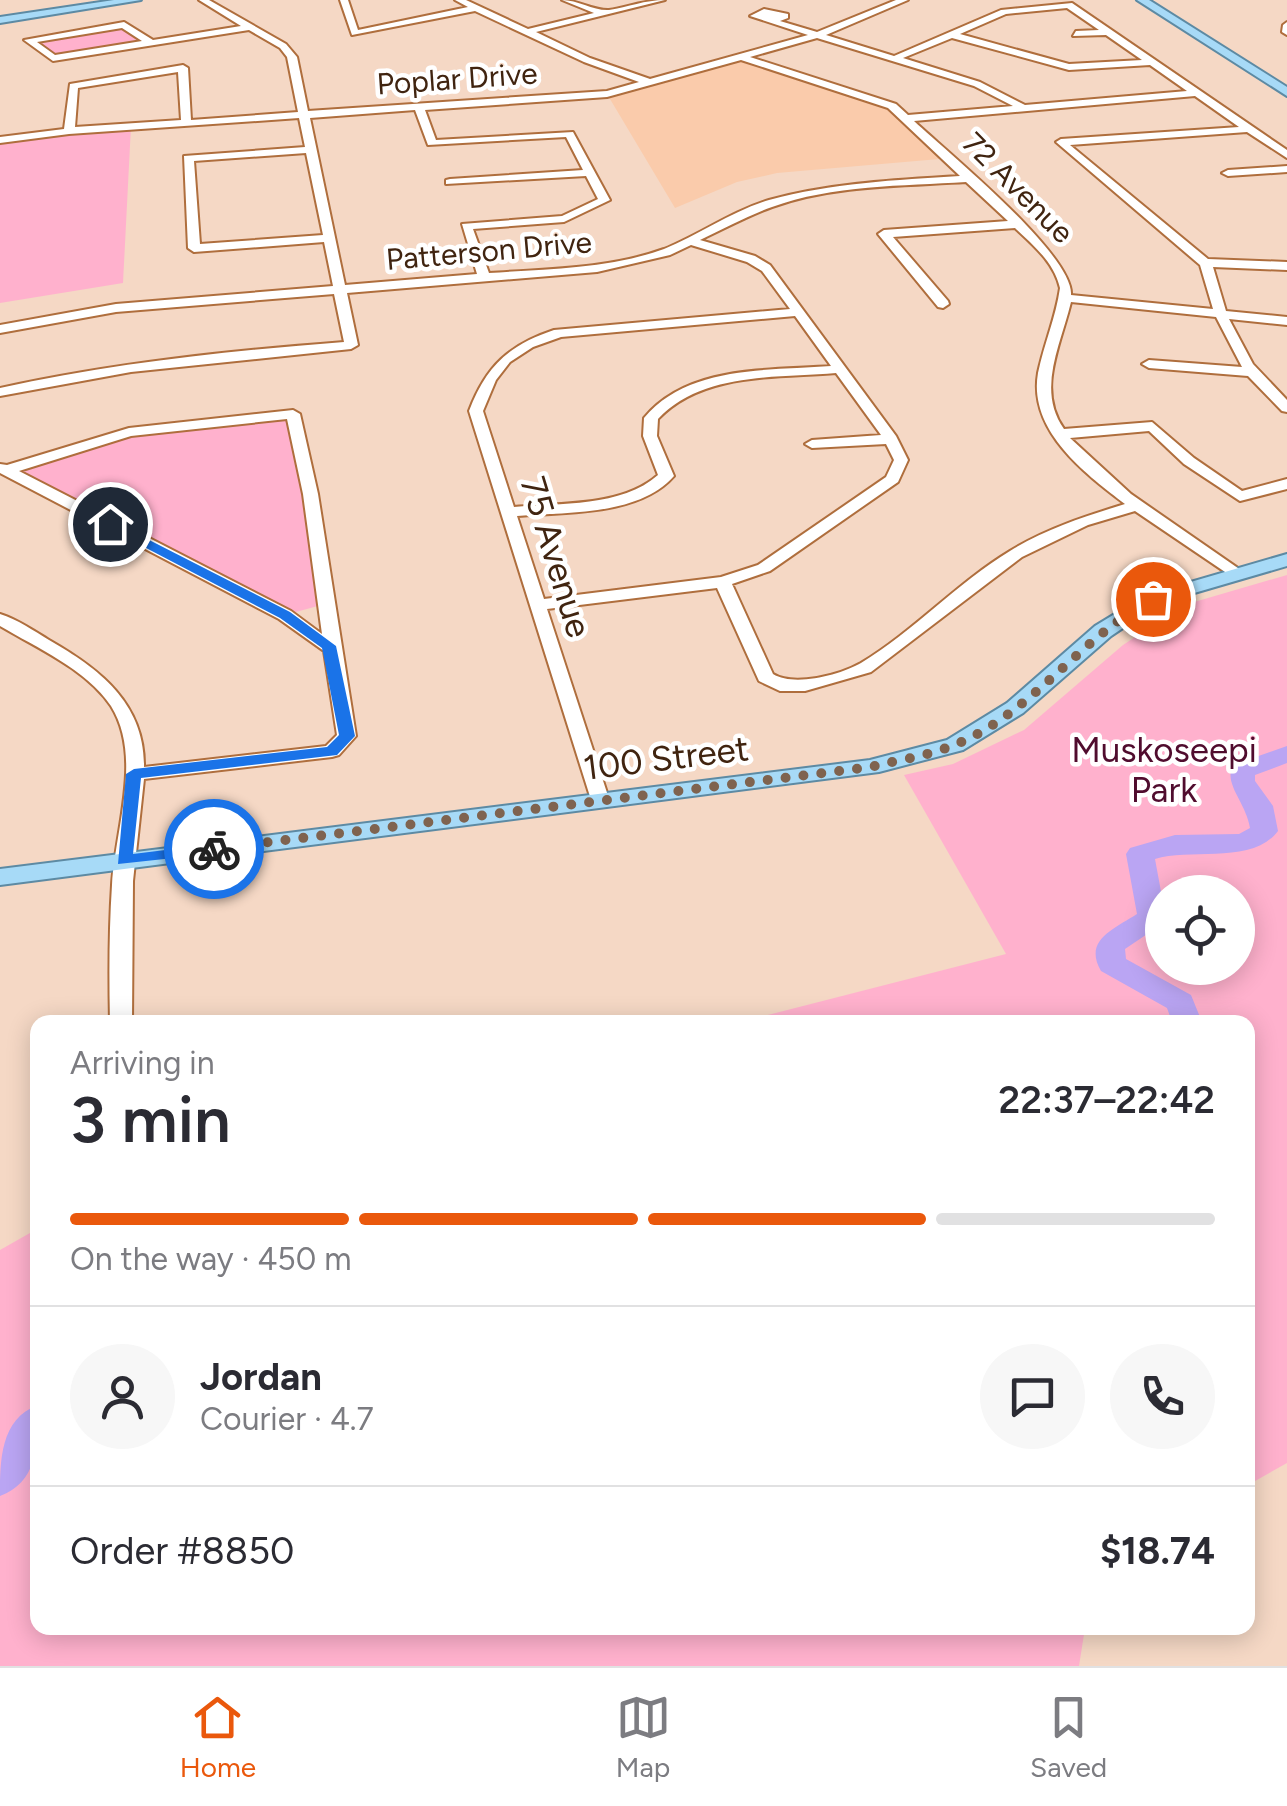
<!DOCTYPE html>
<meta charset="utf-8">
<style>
body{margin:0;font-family:Figtree,sans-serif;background:#f7f7f7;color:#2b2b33;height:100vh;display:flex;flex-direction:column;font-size:38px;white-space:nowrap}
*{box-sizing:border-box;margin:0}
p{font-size:32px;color:#7c7c81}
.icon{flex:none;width:55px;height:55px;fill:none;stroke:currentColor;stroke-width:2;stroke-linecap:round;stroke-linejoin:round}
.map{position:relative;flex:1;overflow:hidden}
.panel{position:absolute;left:30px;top:1015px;width:1225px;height:620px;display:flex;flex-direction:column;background:#fff;border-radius:20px;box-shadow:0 5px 25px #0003}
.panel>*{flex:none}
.fabs{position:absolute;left:1145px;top:875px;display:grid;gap:20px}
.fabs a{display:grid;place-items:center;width:110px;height:110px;border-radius:50%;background:#fff;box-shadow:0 5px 25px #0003;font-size:50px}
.pin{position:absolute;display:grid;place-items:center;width:85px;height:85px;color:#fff;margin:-42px;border:5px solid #fff;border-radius:50%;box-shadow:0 2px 10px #0007}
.courier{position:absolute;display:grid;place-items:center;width:100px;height:100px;margin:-50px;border:8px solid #1a73e8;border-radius:50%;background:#fff;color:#222;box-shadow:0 2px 12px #0007}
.head em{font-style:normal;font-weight:600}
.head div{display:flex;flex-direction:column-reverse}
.head{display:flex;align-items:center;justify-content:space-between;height:170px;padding:0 40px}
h1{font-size:65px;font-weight:600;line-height:75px}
.bar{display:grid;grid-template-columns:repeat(4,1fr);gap:15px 10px;align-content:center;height:120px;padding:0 40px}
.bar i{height:12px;border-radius:8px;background:#e1e1e2}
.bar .active{background:#ea580c}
.bar p{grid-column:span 4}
.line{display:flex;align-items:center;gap:25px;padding:0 40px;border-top:2px solid #e1e1e2}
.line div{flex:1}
.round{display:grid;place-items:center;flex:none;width:105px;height:105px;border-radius:52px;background:#f7f7f7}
.tabs{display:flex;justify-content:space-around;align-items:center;height:140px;border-top:2px solid #e1e1e2;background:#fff;font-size:28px;color:#7c7c81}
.tabs a{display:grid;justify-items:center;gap:5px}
.tabs .active{color:#ea580c}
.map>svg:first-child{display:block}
</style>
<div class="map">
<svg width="1287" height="1666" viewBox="0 0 1287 1666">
<rect width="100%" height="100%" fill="#f5d8c5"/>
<path fill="#facbab" d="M742 57 883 101 951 158 777 173 737 182 675 208 607 94Z"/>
<path fill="#ffb1cd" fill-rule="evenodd" d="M120 28 141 42 55 55 36 41Z
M131 126 123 283 0 303V140Z
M293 414 325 604 285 615 6 470 129 432Z
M1287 575V1463L1248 1485V1022H741L1006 954 904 775 953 764 1024 730 1123 645 1184 605ZM1162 892H1238V968H1162Z
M37 1229 38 1628H1085L1079 1666H0V1250Z"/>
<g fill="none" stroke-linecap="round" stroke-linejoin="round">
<path fill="#baa5f3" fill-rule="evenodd" d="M1287 746V763L1255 775V781L1273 806 1278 831C1253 865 1191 848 1155 859L1162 897V924L1125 949 1126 959 1191 995 1202 1022H1172L1167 1008 1101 971C1083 940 1114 929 1137 914L1126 854 1130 848 1175 835 1239 834 1250 828C1246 802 1223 784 1233 765Z
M38 1405C38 1440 40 1481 0 1496 0 1461 0 1419 38 1405Z"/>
<defs>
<path id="minor" d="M199 0H209L286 44 297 57 308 111 607 91 639 82 584 62 475 11 352 35 340 0H348L358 30 468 7 455 0H466L528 29 594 13 562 0C578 0 594 11 609 10 628 7 645 0 665 0L536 32 590 58 650 79 808 35 750 16 764 9 788 14V18L780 21 817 32 896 0H908L826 35 894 56 1001 10 1072 3 1287 150V158L1247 132 1070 145 1208 259 1287 262V270L1213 267 1226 311 1287 317V325L1229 319 1253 364 1287 400V412L1282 411 1248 376 1149 368 1142 364 1149 360 1242 367 1216 317 1071 302C1061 344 1036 390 1064 429L1152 422 1194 458 1242 491 1287 479V489L1240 501 1184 464 1149 431 1070 438 1131 494 1245 573 1243 576H1231L1135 511 1088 525 1022 557 871 672 805 691H780L759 681 717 588 547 609 610 802 607 806H593L469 411C486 366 509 345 554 330L790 309 762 271 747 262 691 245 670 255 597 272 347 293 358 345 351 349 131 372 0 396V388C114 363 228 351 344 342L334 294 116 312 0 333V325L116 304 333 286 324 242 194 252 188 248 184 156 305 147 299 118 69 134 0 143V137L64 129 70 84 183 65 188 68 191 120 298 112 287 57 280 48 249 30 53 61 24 40 124 22 153 40 241 26ZM1067 8 1099 30 1076 31 1073 36 1106 35 1142 60 1069 64 960 34 1006 14ZM122 28 142 41 55 55 37 42ZM817 38 974 86 1013 106 908 115 896 104 750 57ZM952 38 1069 70 1150 65 1187 91 1025 105 980 82 903 58ZM741 60 888 108 960 176C896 180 831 183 769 200 732 211 699 235 664 249 609 269 546 269 489 273L473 229 564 222 610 200 573 132 436 140 425 110 607 97ZM178 72 181 120 75 127 78 88ZM1195 96 1239 127 1061 139 1056 142 1200 265 1213 309 1071 295C1074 255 946 151 914 121ZM415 110 428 145 566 137 583 170 450 179 446 180V184L586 176 598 199 562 216 462 224 477 274 345 285 310 118ZM306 153 323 235 200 244 194 161ZM966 182 1008 221 884 230 878 234 938 307 943 308 949 304 948 301 893 237 1015 228C1033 245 1054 262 1060 288 1056 317 1044 344 1038 373 1028 430 1084 473 1125 504 1086 516 1045 529 1010 551 957 583 914 631 861 663 840 675 794 687 773 674L732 584 770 571 898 482 908 460 896 436 770 265 755 256 700 240C724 229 747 216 772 207 832 185 903 186 966 182ZM795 316 831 366C767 371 688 365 644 418L643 436 658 475C622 507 559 503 514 507L483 411 496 380 510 362 533 347 561 337ZM836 373 881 435 812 440 805 444 812 448 886 444 894 460 886 477 758 565 721 577 544 599 517 516C566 512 639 516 674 476L657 436 658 419C702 372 777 378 836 373Z
M1287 22V35L1282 32 1283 25Z
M1287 166V172L1228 176 1222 173 1228 170Z
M293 410 300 414 318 494 356 736 339 755 332 757 144 779 133 881 132 1022H110C109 977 109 931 112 885 115 829 143 757 111 706 86 669 37 648 0 626V614C17 619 34 631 49 640 100 669 145 704 144 767L326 746 337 735 324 651 279 619 0 473V464L7 465 129 428ZM287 419 303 494 322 634 291 611 19 471 131 436Z"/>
<path id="major" d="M114 0H141L0 23V17Z
M1137 0H1149L1287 87V96Z
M1287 554V566L1160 603 1111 636 1023 713 963 750 879 772 0 885V869L870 760 947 740 1007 703 1095 626 1146 595Z"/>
</defs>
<use href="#minor" stroke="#af6e3d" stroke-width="4"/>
<use href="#major" stroke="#5d8aa3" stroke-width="4"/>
<use href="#minor" fill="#fff" fill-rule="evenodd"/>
<use href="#major" fill="#a7daf7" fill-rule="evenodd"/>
</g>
<path fill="#1a73e8" d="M110 520 290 612 336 646 355 736 337 755 141 778 133 854 214 844 220 846V853L118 864 126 774 134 769 327 747 339 735 322 648 280 618 106 527 104 524Z"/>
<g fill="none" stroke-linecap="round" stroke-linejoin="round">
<path stroke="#7f634f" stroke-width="10" stroke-dasharray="0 18" d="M214 849 871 767C898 760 928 756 954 745 1031 715 1080 637 1153 599"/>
</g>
<g text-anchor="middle" stroke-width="9" stroke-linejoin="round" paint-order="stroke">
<g font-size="30" fill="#402410" stroke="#fff">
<text transform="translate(457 79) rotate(-4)" y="10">Poplar Drive</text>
<text transform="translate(1018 188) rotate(45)" y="10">72 Avenue</text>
<text transform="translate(489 251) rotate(-5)" y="10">Patterson Drive</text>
</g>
<g font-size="35" fill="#402410" stroke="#fff">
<text transform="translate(556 557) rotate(73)" y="12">75 Avenue</text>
<text transform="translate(666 758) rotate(-7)" y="12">100 Street</text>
</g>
<g font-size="35" fill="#500c2e" stroke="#fff">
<text x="1164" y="762">Muskoseepi<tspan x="1164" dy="40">Park</tspan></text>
</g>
</g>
</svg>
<div class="fabs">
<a><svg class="icon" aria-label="locate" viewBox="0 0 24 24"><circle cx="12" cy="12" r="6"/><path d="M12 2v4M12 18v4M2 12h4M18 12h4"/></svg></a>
</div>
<div class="pin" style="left:1153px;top:599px;background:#ea580c"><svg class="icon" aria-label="bag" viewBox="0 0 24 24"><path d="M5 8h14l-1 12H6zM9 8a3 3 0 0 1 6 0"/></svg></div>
<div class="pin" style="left:110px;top:524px;background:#1f2937"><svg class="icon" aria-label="home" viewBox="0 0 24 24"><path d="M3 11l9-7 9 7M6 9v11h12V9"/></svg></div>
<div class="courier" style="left:214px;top:849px"><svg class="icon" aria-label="bike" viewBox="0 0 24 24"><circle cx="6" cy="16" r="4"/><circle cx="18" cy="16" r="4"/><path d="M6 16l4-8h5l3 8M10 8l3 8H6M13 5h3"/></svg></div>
<section class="panel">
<div class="head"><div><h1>3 min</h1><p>Arriving in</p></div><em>22:37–22:42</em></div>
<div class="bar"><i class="active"></i><i class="active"></i><i class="active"></i><i></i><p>On the way · 450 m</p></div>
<div class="line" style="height:180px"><a class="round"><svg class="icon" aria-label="person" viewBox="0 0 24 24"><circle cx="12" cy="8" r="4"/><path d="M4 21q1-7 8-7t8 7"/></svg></a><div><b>Jordan</b><p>Courier · 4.7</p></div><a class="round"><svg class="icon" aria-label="chat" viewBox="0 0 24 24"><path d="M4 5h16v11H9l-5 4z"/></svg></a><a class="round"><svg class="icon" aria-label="phone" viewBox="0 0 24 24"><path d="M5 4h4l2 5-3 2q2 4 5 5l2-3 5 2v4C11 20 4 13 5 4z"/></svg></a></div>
<div class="line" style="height:130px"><div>Order #8850</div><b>$18.74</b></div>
</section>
</div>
<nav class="tabs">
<a class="active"><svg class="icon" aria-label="home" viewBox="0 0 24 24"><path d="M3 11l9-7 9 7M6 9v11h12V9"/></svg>Home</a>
<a><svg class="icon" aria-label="map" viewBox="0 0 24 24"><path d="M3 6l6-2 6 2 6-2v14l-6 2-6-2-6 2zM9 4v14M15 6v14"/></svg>Map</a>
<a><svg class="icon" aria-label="saved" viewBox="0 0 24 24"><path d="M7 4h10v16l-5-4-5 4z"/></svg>Saved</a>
</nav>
